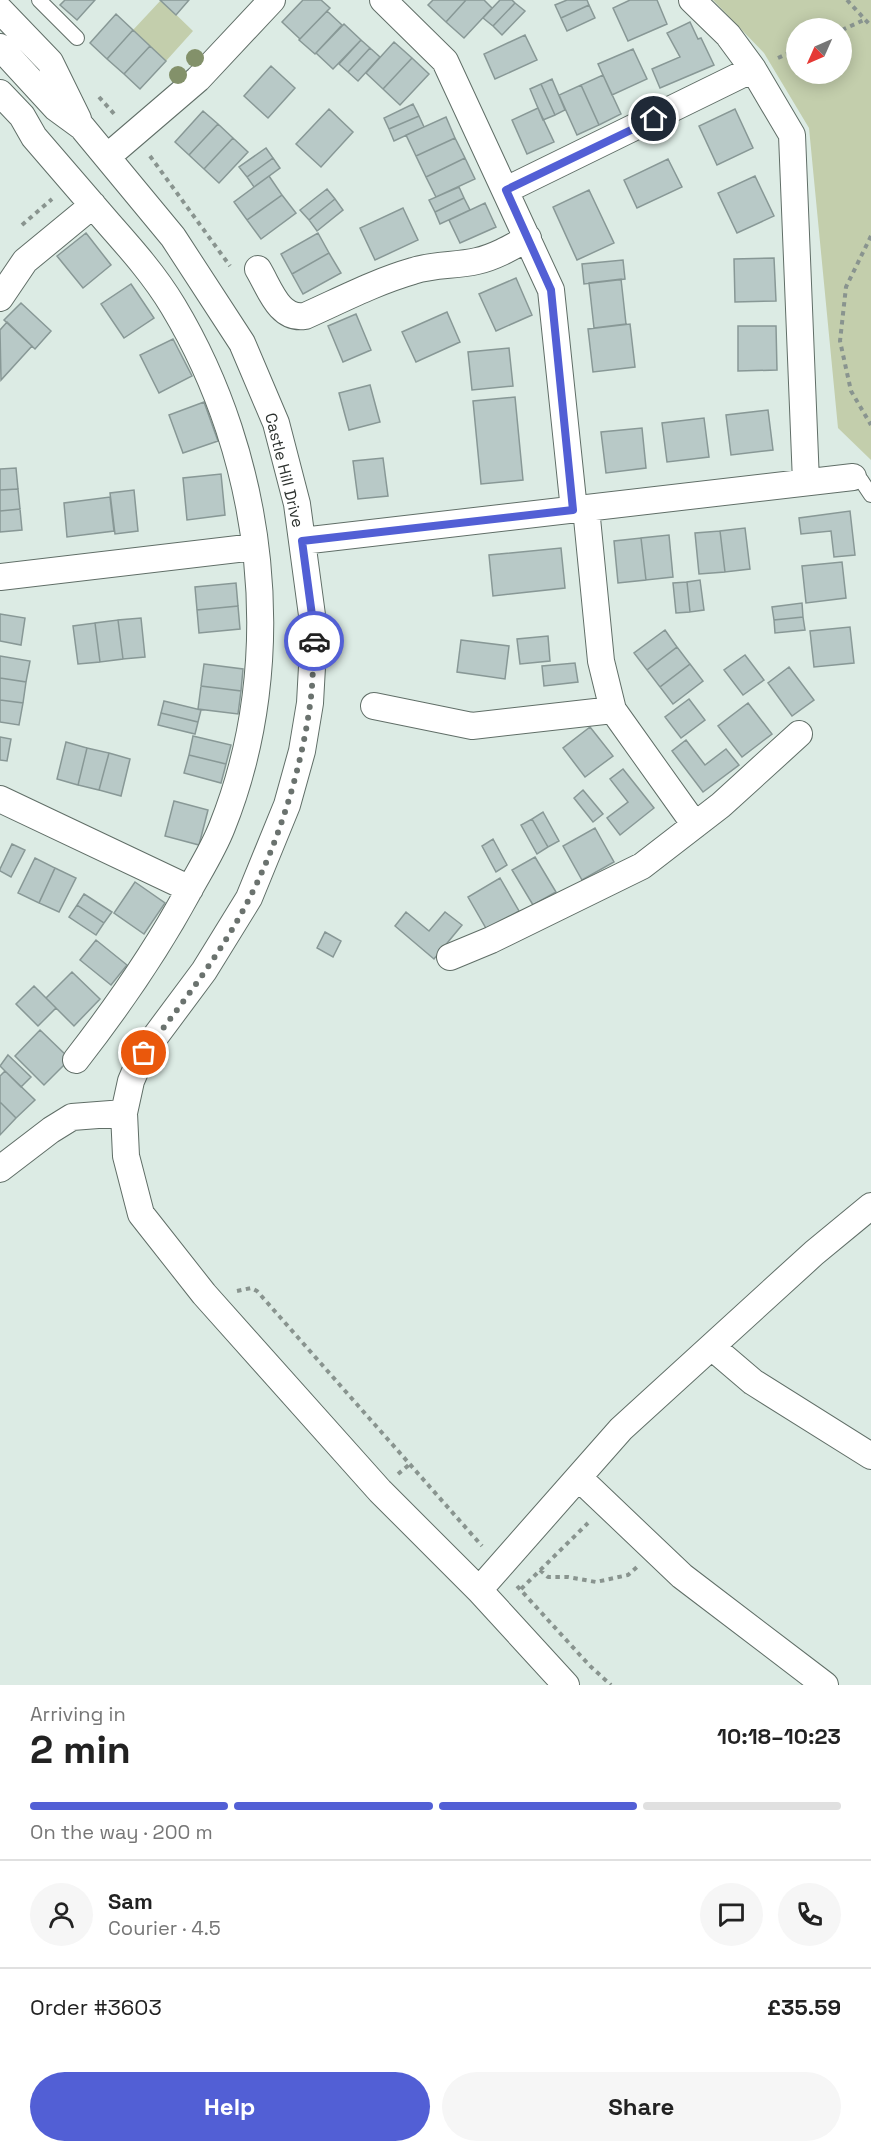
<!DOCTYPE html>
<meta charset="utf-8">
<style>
body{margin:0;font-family:"Space Grotesk",sans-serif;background:#f6f6f6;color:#222;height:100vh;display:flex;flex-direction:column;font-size:22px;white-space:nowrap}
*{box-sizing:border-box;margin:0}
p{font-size:20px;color:#767676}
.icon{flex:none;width:33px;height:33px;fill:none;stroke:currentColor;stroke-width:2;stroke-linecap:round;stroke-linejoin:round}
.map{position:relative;height:1685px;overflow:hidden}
.drawer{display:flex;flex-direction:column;background:#fff;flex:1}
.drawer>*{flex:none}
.needle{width:39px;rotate:225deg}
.fabs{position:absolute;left:786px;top:18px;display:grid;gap:12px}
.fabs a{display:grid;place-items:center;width:66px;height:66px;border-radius:50%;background:#fff;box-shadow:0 3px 15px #0003;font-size:30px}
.pin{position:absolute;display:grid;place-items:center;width:51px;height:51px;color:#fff;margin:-26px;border:3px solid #fff;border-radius:50%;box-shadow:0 2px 6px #0007}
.courier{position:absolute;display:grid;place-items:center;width:60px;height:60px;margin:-30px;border:4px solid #525fd5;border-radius:50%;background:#fff;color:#222;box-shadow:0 2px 8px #0007}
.headline em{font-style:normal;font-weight:700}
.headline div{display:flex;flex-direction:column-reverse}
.headline{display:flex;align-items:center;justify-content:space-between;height:102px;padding:0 30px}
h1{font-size:39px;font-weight:700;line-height:45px}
.bar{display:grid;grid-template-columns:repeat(4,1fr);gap:9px 6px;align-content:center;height:72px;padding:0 30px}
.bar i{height:8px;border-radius:4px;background:#e0e0e0}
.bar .selected{background:#525fd5}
.bar p{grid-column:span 4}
.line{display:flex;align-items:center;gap:15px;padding:0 30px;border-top:2px solid #e0e0e0}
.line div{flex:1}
.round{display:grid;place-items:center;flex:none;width:63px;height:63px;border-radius:32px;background:#f6f6f6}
.primary-button{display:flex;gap:12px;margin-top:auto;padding:12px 30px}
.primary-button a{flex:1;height:69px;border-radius:36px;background:#525fd5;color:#fff;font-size:24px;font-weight:700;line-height:69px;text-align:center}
.primary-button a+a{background:#f6f6f6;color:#222}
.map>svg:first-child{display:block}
</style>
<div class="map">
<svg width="871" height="1685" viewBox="0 0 871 1685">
<rect width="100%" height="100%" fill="#dcebe4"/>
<path fill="#c3ceac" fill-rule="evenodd" d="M161 0 193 31 166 61 133 30Z
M713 0H871V460L838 428 809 128 764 53ZM796 28H842V74H796Z"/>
<path fill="#b8c9c7" stroke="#889896" stroke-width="1.5" d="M65 0H95L77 20 60 5Z
M160 0H189L176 15Z
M303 0H321L330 8 300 39 282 22Z
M433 0H466L446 22 428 5Z
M466 0H484L492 8 464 38 446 22Z
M500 0H512L515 3 493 26 483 18Z
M567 0H587L589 5 561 18 555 5Z
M630 0H657L667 24 628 41 613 8Z
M515 3 525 11 502 35 493 26Z
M589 5 595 18 567 31 561 18Z
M327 11 342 25 315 54 299 40Z
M116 14 133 30 107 59 90 43Z
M690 22 698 39 701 38 714 65 660 88 652 69 680 57 667 33Z
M344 24 361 40 333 69 316 53Z
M133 30 150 46 124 74 107 59Z
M525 35 537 60 495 79 484 54Z
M361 40 370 48 348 72 339 64Z
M394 42 412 58 383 89 366 73Z
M150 46 166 61 140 89 124 74Z
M370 48 380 57 358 81 348 72Z
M633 49 647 79 612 95 598 64Z
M412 58 429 74 400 105 383 89Z
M271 66 295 88 268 118 244 96Z
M603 75 621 114 599 125 581 85Z
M552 79 565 110 555 115 541 84Z
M541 84 555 115 543 120 530 89Z
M581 85 599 125 577 135 559 95Z
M413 104 419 116 389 129 384 118Z
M538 108 554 142 527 154 512 120Z
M329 109 353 132 321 167 296 144Z
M735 109 753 148 717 165 699 126Z
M203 111 218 124 189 155 175 142Z
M419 116 424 127 394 141 389 129Z
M446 117 455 138 416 156 406 135Z
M218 124 233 138 204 169 189 155Z
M233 138 248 152 219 183 204 169Z
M455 138 465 158 426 177 416 156Z
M266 148 273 158 247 177 239 167Z
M273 158 280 168 254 187 247 177Z
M465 158 475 179 436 197 426 177Z
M668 159 682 187 637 208 624 180Z
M269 176 282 195 247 220 234 202Z
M755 176 774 216 737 233 718 193Z
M459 187 464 198 435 212 429 200Z
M327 189 335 199 309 220 300 210Z
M589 190 614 243 577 260 553 207Z
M282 195 296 213 261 239 247 220Z
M464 198 470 210 440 224 435 212Z
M335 199 343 210 317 231 309 220Z
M485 203 496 227 460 243 449 220Z
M403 208 418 240 375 260 360 228Z
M86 233 111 265 83 288 57 256Z
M318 233 329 253 292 274 281 254Z
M329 253 341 273 303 294 292 274Z
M774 258 776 301 735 302 734 259Z
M623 260 625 279 584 284 582 264Z
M516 278 532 315 496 331 479 294Z
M621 279 626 324 594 328 589 283Z
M131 284 154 318 124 338 101 304Z
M21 303 51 331 35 349 4 320Z
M447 312 460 342 416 362 402 332Z
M356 314 371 350 343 362 328 326Z
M7 322 32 346 1 380 0 330Z
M630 324 635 367 593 372 588 329Z
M738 326H776L777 370 738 371Z
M173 339 192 376 159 393 140 355Z
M509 348 513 386 472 390 468 352Z
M370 385 380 422 349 430 339 393Z
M515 397 523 480 481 484 473 401Z
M204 402 218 441 183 453 169 415Z
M768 410 773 450 731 455 726 415Z
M704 418 709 457 667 462 662 423Z
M642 428 646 468 606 473 601 432Z
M383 458 388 496 358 499 353 461Z
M16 468 18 489 0 490V469Z
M221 474 225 515 187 520 183 478Z
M18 489 20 509 0 511V490Z
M134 490 138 531 115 534 110 493Z
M110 497 114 531 67 537 64 503Z
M20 509 22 530 0 532V511Z
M850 511 855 555 834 557 831 531 801 534 799 518Z
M745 528 750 569 725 572 720 531Z
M720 531 725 572 699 574 695 533Z
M669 535 673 577 646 580 641 538Z
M641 538 646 580 618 583 614 541Z
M561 548 565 588 493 596 489 555Z
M842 562 846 598 806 603 802 566Z
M700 580 704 610 690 612 687 582Z
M687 582 690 612 676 613 673 583Z
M236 583 238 606 197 610 195 587Z
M802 603 803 617 774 620 772 607Z
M238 606 240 629 199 633 197 610Z
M0 614 25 618 21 645 0 641Z
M803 617 805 630 775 633 774 620Z
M141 618 145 657 123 659 118 620Z
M118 620 123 659 100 662 95 623Z
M95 623 100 662 78 664 73 626Z
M850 627 854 663 814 667 810 631Z
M665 630 677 647 647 670 634 653Z
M548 636 550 661 520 664 517 639Z
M461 640 509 646 505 679 457 672Z
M677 647 690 664 660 687 647 670Z
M745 655 764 680 743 695 724 670Z
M0 656 30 661 26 682 0 678Z
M575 663 578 682 544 686 542 666Z
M204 664 243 669 241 691 201 686Z
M690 664 703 681 673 704 660 687Z
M789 667 814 700 792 716 768 683Z
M0 678 26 682 23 703 0 700Z
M201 686 241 691 238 714 198 709Z
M689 699 705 720 681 738 665 717Z
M0 700 23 703 19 725 0 722Z
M164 701 201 710 198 722 161 713Z
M748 703 772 734 742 757 718 726Z
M161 713 198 722 195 734 158 725Z
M590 727 613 756 585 777 563 748Z
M193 736 231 745 226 764 189 755Z
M0 737 11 739 7 761 0 760Z
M686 740 705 765 726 749 739 765 703 792 672 751Z
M66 742 87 748 78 785 57 779Z
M87 748 109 753 99 790 78 785Z
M109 753 130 759 121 796 99 790Z
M189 755 226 764 221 783 184 773Z
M623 769 654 808 620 835 607 818 628 802 610 779Z
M583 790 603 814 593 822 574 798Z
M174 801 208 810 199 845 165 836Z
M543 812 559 841 548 847 532 819Z
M532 819 548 847 537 854 521 825Z
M595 828 614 862 582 880 563 846Z
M493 839 507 865 496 872 482 846Z
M12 844 25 850 11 877 0 871V869Z
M535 857 556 892 533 905 512 870Z
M35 858 55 868 39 903 18 893Z
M55 868 76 878 59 912 39 903Z
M500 878 519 911 487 930 468 897Z
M135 882 165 903 144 934 114 913Z
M84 894 112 912 104 923 77 905Z
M77 905 104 923 96 935 69 917Z
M406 912 429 931 445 912 462 925 434 959 395 926Z
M325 932 341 941 333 957 317 948Z
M96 940 127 965 111 985 80 960Z
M72 972 100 999 74 1026 46 998Z
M34 986 56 1008 38 1026 16 1004Z
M40 1030 70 1059 44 1085 15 1056Z
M8 1055 31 1077 21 1087 0 1066Z
M5 1071 35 1100 16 1118 0 1102V1076Z
M0 1102 16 1118 0 1135Z"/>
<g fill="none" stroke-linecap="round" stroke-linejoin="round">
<defs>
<path id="service" d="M39 0 77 38
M853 477 861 480 871 495"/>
<path id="minor" d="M383 0 445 61 551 290 574 510
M692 0 728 35 753 69 792 135 806 482
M0 10 50 62 78 119
M0 47 56 108 82 127 173 237 242 343 276 423 297 504 314 630 310 703 302 751 287 805 249 898 204 971 143 1053 131 1081 124 1113 126 1156 141 1214 204 1294 380 1491 479 1590 566 1685
M0 93 22 116 34 137C59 166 84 195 109 224 132 250 155 276 173 306 265 459 289 660 222 827 213 850 200 870 188 892 156 951 118 1006 76 1060
M107 157 198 79 272 0
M506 190 753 69
M258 269C270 289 279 320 305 316 341 300 375 282 413 271 434 264 456 266 477 261 495 257 512 247 528 238
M0 298 25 261 93 205
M586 508 601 661 613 710 695 825
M302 541 853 477
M0 577 255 547
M374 706 472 726 613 710
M0 799 190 889
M450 957 491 940 642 866 721 805 799 734
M0 1169 51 1130 72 1117 124 1113
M712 1347 753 1382 871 1456
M579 1478 682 1576 825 1685
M479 1590 621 1429 814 1253 871 1206"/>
</defs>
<use href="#service" stroke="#606e67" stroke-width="16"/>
<use href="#minor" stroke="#606e67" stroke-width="28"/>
<path stroke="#89948f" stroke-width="4" stroke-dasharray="4.5 4.5" stroke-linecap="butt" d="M847 0 871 26
M842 30 866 19
M778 58 796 50
M99 97 116 116
M150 156 230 266
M22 225 52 199
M871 236 846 287 840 341 851 391 871 425
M237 1291 251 1288 257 1291 482 1546
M398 1474 410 1464
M540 1570 548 1577H568L596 1582 628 1575 637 1567
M517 1586 590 1666 611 1685
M521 1589 588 1523"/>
<use href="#service" stroke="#fff" stroke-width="14"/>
<use href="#minor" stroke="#fff" stroke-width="26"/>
</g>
<g fill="#83916a">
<circle cx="195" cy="58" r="9"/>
<circle cx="178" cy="75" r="9"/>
</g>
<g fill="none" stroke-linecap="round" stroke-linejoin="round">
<path stroke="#6a726e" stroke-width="6" stroke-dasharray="0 10.8" d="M144 1053C181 1005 221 954 249 899 279 841 301 770 310 705 313 684 313 662 314 641"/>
<path stroke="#525fd5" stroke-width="8" d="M314 641V630L302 541 573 510 551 290 506 190 654 119"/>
</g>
<g text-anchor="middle" stroke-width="6" stroke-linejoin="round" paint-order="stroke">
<g font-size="16" fill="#2c312e" stroke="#fff">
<text transform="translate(285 470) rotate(76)" y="6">Castle Hill Drive</text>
</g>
</g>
</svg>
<div class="fabs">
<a><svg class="needle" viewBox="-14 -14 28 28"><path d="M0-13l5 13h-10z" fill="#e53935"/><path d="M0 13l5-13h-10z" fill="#767676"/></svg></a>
</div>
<div class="pin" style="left:144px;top:1053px;background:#ea580c"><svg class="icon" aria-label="bag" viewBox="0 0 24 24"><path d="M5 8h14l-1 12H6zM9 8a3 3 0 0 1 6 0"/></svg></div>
<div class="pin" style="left:654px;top:119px;background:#1f2937"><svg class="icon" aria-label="home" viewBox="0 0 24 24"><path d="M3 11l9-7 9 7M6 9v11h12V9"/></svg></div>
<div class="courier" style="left:314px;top:641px"><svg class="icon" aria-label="car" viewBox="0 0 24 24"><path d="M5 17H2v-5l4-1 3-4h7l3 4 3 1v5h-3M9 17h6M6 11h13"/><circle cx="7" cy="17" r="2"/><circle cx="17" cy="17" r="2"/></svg></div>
</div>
<section class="drawer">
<div class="headline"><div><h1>2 min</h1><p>Arriving in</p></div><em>10:18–10:23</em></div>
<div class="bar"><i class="selected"></i><i class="selected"></i><i class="selected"></i><i></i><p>On the way · 200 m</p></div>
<div class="line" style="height:108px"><a class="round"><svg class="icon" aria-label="person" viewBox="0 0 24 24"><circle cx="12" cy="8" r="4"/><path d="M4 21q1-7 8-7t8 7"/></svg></a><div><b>Sam</b><p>Courier · 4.5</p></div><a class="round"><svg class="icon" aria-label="chat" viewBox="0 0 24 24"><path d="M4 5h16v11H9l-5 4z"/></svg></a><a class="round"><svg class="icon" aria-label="phone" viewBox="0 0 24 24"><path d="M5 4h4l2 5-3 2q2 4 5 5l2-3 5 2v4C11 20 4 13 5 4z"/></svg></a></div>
<div class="line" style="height:78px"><div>Order #3603</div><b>£35.59</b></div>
<div class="primary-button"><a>Help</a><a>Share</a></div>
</section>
